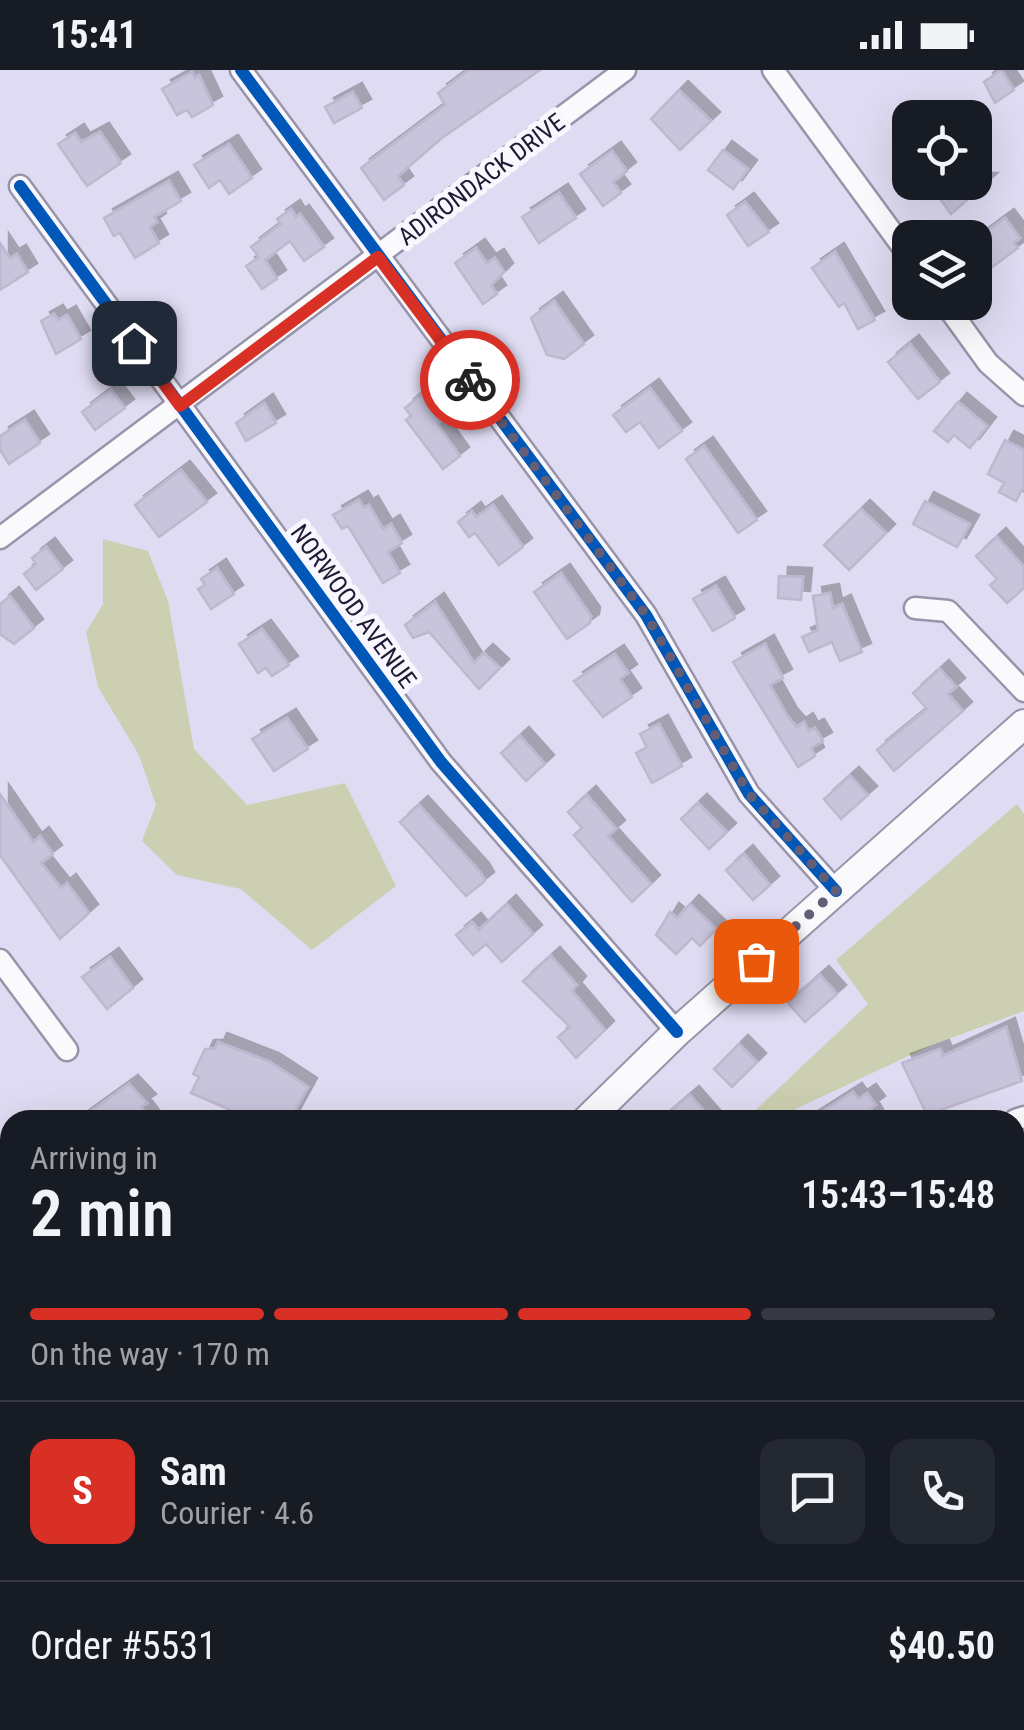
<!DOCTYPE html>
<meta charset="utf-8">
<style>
body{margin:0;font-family:"Roboto Condensed",sans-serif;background:#242831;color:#f1f3f6;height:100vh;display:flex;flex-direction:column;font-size:38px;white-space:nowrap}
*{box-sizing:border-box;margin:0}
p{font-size:32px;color:#9ea1a6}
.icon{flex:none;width:55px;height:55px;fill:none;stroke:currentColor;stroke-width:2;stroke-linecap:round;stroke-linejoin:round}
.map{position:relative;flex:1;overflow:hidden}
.panel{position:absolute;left:0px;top:1040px;width:1025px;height:620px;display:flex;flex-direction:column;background:#171b24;border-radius:30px 30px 0 0;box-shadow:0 10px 40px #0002}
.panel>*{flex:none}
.tools{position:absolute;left:892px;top:30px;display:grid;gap:20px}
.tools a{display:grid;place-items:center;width:100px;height:100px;border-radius:20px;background:#171b24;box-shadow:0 10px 40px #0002;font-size:50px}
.pin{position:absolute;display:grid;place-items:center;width:85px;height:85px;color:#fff;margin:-42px;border-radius:20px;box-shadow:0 5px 15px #0006}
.courier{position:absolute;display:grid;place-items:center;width:100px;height:100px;margin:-50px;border:8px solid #d93025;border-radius:50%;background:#fff;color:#222;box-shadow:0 2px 12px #0007}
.summary em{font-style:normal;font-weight:600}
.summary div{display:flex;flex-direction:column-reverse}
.summary{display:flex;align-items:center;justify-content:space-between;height:170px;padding:0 30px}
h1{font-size:65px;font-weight:600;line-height:75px}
.bar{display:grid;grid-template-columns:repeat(4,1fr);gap:15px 10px;align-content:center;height:120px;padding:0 30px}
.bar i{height:12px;border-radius:8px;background:#363941}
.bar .on{background:#d93025}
.bar p{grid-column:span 4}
.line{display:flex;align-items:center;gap:25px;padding:0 30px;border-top:2px solid #363941}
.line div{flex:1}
.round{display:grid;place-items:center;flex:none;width:105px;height:105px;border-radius:20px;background:#242831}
.status{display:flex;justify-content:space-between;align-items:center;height:70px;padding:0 50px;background:#171b24;direction:ltr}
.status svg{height:28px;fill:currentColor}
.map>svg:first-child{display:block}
</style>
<div class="status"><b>15:41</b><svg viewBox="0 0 49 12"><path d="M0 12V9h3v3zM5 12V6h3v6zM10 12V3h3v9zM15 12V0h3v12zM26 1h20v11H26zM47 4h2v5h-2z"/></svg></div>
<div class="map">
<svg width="1024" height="1660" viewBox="0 0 1024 1660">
<defs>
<filter id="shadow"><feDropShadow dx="9" dy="-9" stdDeviation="0" flood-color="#0004"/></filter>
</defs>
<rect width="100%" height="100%" fill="#dfdbf2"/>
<path fill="#cccfb1" d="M103 469 148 481 168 531 194 679 247 735 345 713 396 816 312 880 241 819 177 805 142 771 156 735 139 685 98 617 86 562 103 534Z
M1017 734 1024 744V941L932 975 772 1050H745L868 934 836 890Z"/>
<path fill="#c8c4db" stroke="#bdb8cf" stroke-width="2.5" filter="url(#shadow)" d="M469 0H540L442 68 398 106 404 115 384 130 361 98 445 35 438 23Z
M1001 0 1014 20 995 33 984 12Z
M192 2 195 8 199 5 213 35 192 47 187 40 177 45 162 19Z
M679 20 711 51 680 80 651 49Z
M353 22 362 38 334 53 325 37Z
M100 62 121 93 87 116 58 74 75 63 81 72Z
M229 74 252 108 229 124 220 110 209 118 194 95Z
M723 80 748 99 733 119 708 100Z
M612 81 627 101 613 112 621 123 603 136 580 104Z
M169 111 181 131 154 147 157 152 150 157 159 173 135 188 120 163 114 166 104 148Z
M928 112H988L951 144Z
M559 123 576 148 539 173 522 147Z
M745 132 769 162 748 176 727 145Z
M291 139 296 147 300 144 324 177 304 191 290 171 265 190 277 209 262 219 246 196 259 187 251 177 281 154 277 149Z
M1005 148 1020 168 1014 173 1018 178 991 198 975 170Z
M0 173 10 188 17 184 28 202 0 220Z
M476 178 487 193 495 188 504 202 491 215 497 224 483 234 455 193Z
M835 182 875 250 858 259 844 233 839 237 812 198Z
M554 231 584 274 564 289 547 285 531 248Z
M54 244 58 250 67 245 81 269 56 284 41 251Z
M910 274 940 312 918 329 888 292Z
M432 316 447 337 436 345 440 351 437 354 460 386 443 399 406 350 411 346 405 338Z
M650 318 682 361 659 378 640 352 626 362 613 345Z
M111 320 125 338 95 360 82 342Z
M958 332 987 356 970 378 954 365 948 372 934 361Z
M264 333 276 353 246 371 236 353Z
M25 350 40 373 9 394 0 380V366Z
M1005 370 1024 380V416L1016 431 999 422 1004 413 988 404Z
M704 376 757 450 738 463 686 389Z
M181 400 207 432 159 467 135 435Z
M359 430 364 438 369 435 383 459 391 454 402 473 388 482 400 503 383 513 348 456 342 459 333 445Z
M925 431 970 454 957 477 913 454Z
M493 435 523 477 499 495 475 463 469 467 458 452 472 441 476 447Z
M861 439 886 463 849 500 824 475Z
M997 467 1024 497V518L1007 533 990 515 997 509 976 486Z
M46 477 63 499 36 520 24 504 36 494 32 488Z
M217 498 234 524 211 539 198 519 205 515 201 509Z
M561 503 591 546 590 553 567 569 534 522Z
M779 506 803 507 801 530 778 528Z
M716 516 735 548 713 561 693 529Z
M830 523 833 538 842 534 862 582 840 591 832 572 809 582 802 567 818 560 813 526Z
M10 526 34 558 14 574 0 564V534Z
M435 532 474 593 484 583 500 598 479 619 429 562 413 568 405 555Z
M262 559 289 595 272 606 266 598 258 603 239 574Z
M765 574 783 608 770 615 788 647 797 657 804 652 809 661 815 658 823 671 811 678 815 686 798 697 733 592Z
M615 584 628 603 620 609 632 627 603 647 574 611Z
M940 599 956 617 948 624 963 641 894 701 877 680 927 639 913 623Z
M287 648 308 679 274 701 252 669Z
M659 654 682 696 652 713 636 683 647 677 640 664Z
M520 666 545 694 526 711 501 683Z
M850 706 868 725 841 749 824 729Z
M0 724 33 772 40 766 53 784 41 793 61 818 67 813 89 843 60 869 0 785Z
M587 725 616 759 608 766 651 814 632 832 574 765 582 758 568 742Z
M698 733 727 762 709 779 681 749Z
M419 735 480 802 485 811 466 826 400 752Z
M744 784 770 815 753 830 726 800Z
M507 834 533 864 502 892 486 874 473 885 456 865 472 852 479 860Z
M690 834 716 859 700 876 692 868 676 884 656 865 670 842 677 848Z
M551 886 577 915 572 921 605 960 576 988 558 967 570 957 523 911Z
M110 887 133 918 107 939 82 907Z
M820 905 837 924 805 952 788 933Z
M1006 957 1022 1011 927 1045 902 993 940 979 943 986Z
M218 972 270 992 308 1017 290 1050H254L191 1023 199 1007 193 1004 205 979H215Z
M739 974 757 992 732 1017 714 999Z
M129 1014 147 1033 141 1037 151 1050H79Z
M853 1022 858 1029 867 1023 876 1035 869 1040 875 1050H809Z
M690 1025 712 1050H661Z"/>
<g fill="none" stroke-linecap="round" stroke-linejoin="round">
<defs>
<path id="street" d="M241 0 646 545 749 724 836 821
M773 0 910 187
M20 116 441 692 677 962
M944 232 988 293 1024 325
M0 468 625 0
M915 538 948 541 1024 621
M0 890 67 980
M1015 1050 1024 1047
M0 1203 10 1195
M1015 1320 1024 1313
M1015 1377 1024 1370
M0 1454 10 1468
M1015 1573 1024 1565
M1015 1635 1024 1638
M152 1650 163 1660
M312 1650 313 1660
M659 1650 664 1660
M704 1650 706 1660
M613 1660 640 1650"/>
<path id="secondary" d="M587 1050 677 962 1024 654
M507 1650 509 1660"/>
</defs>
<use href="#street" stroke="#9894a9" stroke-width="25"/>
<use href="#secondary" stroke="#9894a9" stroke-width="32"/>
<use href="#street" stroke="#fafafd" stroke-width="20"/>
<use href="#secondary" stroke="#fafafd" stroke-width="28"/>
<defs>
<path id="cycleway" d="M241 0 646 545 749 724 836 821
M20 116 441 692 677 962"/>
</defs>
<use href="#cycleway" stroke="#f8f7fe" stroke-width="19"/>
<use href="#cycleway" stroke="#0057b8" stroke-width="12"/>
</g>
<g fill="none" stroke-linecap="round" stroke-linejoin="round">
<path stroke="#635d76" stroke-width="10" stroke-dasharray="0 18" d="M470 310 646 545 749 724 836 821 756 891"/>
<path stroke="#d93025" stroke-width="12" d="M134 273 180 336 378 187 470 310"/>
</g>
<g text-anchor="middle" stroke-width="10" stroke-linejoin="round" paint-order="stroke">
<g font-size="25" fill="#201933" stroke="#f8f7fe">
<text transform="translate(481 109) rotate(-37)" y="9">ADIRONDACK DRIVE</text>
<text transform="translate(354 536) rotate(54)" y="9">NORWOOD AVENUE</text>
</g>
</g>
</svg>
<div class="tools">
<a><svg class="icon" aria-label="locate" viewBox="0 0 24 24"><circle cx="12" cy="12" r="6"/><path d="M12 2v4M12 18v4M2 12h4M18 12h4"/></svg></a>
<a><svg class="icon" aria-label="layers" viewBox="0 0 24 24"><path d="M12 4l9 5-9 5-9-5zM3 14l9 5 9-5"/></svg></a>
</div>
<div class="pin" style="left:756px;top:891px;background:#ea580c"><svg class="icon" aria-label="bag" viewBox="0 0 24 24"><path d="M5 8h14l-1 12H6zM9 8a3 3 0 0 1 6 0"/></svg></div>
<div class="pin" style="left:134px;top:273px;background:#1f2937"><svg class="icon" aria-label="home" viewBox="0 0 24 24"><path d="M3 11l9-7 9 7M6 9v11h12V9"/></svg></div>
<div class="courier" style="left:470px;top:310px"><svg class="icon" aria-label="bike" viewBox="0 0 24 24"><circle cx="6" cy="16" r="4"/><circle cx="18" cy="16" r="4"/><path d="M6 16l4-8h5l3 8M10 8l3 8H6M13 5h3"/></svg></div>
<section class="panel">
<div class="summary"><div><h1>2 min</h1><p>Arriving in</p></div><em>15:43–15:48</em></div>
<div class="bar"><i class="on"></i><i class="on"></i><i class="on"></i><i></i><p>On the way · 170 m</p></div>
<div class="line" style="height:180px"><b class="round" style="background:#d93025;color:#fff">S</b><div><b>Sam</b><p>Courier · 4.6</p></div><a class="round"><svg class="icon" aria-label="chat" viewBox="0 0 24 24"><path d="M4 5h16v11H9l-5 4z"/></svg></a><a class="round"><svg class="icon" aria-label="phone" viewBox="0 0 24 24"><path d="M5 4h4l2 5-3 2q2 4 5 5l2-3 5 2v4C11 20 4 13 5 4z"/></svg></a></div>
<div class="line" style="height:130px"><div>Order #5531</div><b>$40.50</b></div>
</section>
</div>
